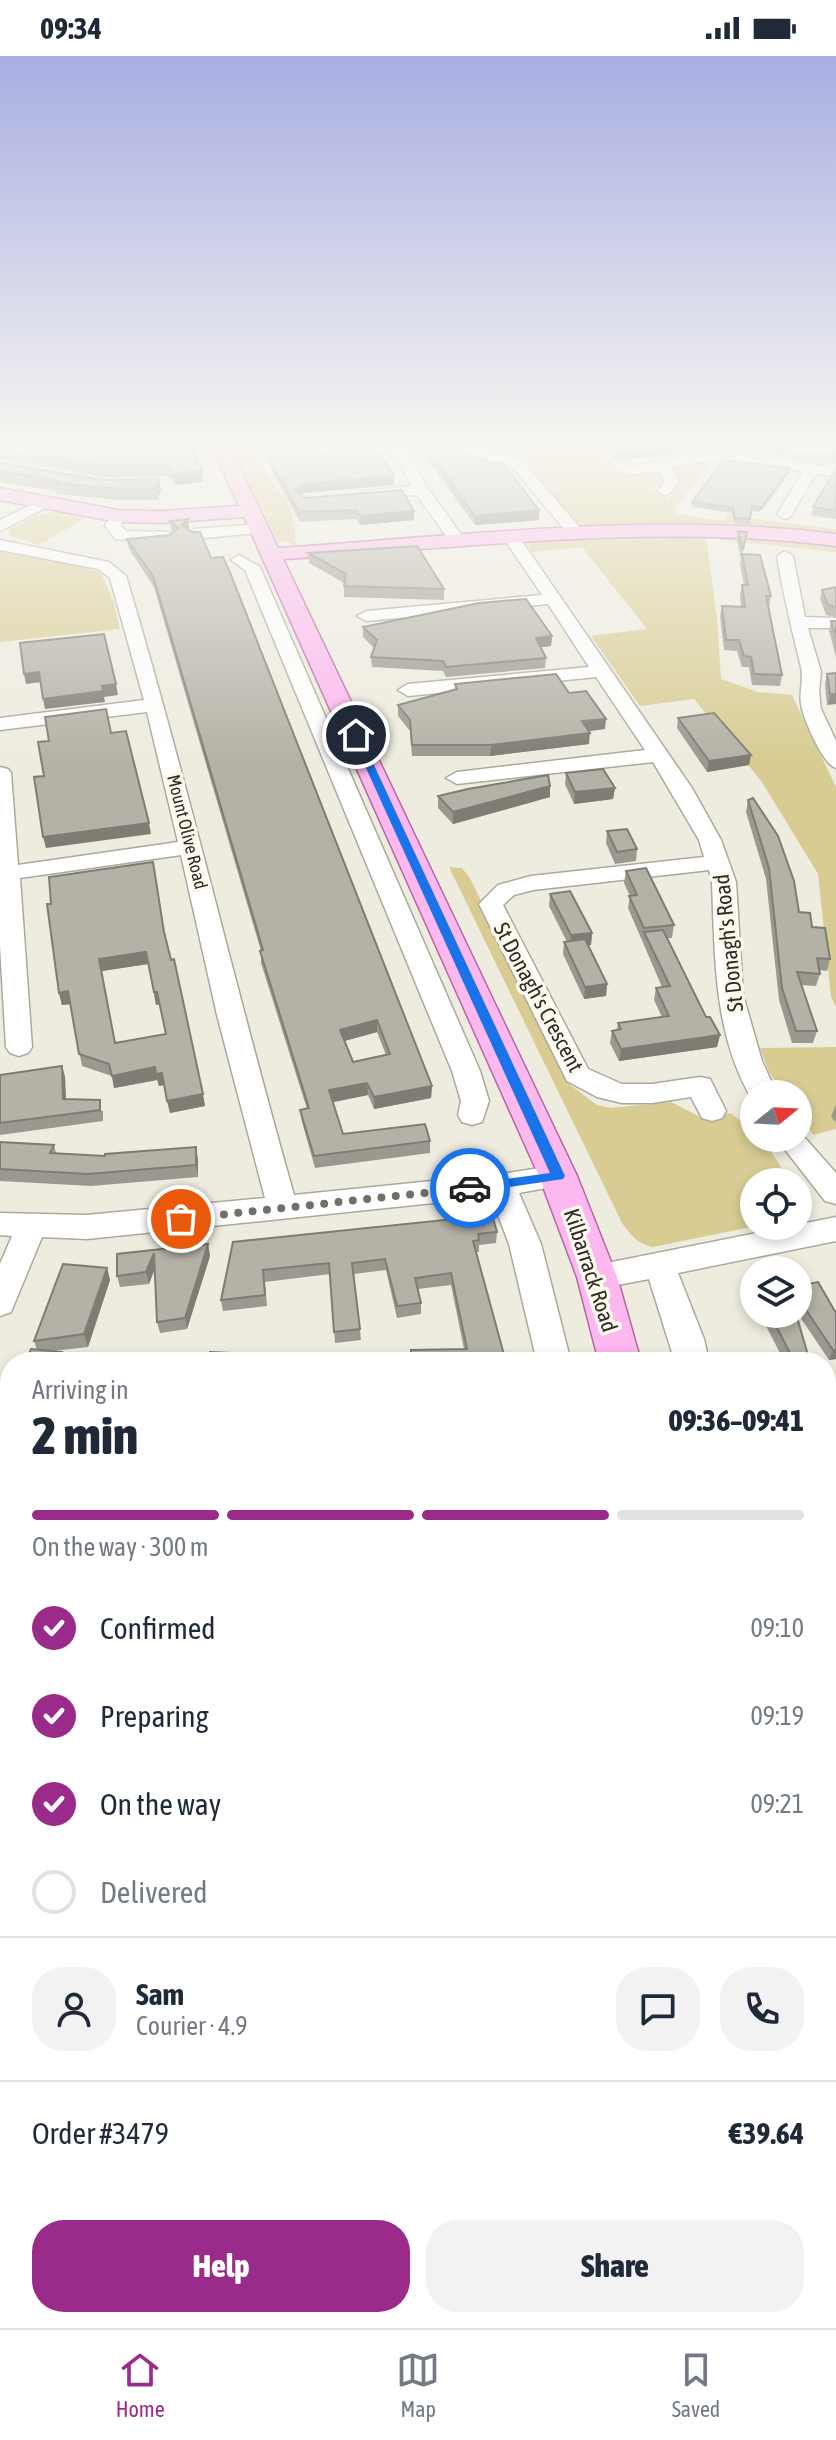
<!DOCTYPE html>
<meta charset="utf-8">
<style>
body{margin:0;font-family:"Asap Condensed",sans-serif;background:#f2f2f3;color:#1f2937;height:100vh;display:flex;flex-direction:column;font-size:30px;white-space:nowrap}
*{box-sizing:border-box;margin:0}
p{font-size:26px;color:#747a83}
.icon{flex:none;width:44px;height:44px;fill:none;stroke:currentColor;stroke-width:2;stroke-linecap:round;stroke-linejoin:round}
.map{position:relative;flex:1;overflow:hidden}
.details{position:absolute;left:0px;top:1296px;width:836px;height:976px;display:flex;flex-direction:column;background:#fff;border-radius:32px 32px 0 0;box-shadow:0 4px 12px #0003}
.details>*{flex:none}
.needle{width:52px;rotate:72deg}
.buttons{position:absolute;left:740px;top:1024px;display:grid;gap:16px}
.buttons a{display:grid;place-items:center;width:72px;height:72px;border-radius:50%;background:#fff;box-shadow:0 4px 12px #0003;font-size:40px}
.pin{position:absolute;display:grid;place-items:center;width:68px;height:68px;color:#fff;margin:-34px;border:4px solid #fff;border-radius:50%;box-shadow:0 2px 8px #0007}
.courier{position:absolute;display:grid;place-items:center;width:80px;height:80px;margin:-40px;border:6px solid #1a73e8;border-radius:50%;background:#fff;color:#222;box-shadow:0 2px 10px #0007}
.head em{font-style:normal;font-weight:800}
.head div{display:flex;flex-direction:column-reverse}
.head{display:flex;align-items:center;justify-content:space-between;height:136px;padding:0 32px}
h1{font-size:52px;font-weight:800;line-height:60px}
.bar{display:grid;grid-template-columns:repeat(4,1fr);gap:12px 8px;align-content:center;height:96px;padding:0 32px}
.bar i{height:10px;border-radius:6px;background:#e0e1e3}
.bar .selected{background:#9b2b8a}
.bar p{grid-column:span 4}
.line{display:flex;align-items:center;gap:20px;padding:0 32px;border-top:2px solid #e0e1e3}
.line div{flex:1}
.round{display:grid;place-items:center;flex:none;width:84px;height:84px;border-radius:32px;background:#f2f2f3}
ol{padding:0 32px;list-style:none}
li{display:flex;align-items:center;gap:24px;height:88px}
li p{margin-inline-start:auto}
li .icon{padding:8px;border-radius:50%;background:#9b2b8a;color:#fff;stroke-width:4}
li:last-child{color:#747a83}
li i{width:44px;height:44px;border:4px solid #e0e1e3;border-radius:50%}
.action{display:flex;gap:16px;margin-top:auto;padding:16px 32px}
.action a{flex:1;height:92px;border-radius:32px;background:#9b2b8a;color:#fff;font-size:32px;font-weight:800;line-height:92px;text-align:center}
.action a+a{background:#f2f2f3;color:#1f2937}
.status{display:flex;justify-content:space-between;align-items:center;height:56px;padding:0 40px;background:#fff;direction:ltr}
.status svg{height:22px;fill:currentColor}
.menu{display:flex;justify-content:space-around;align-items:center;height:112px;border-top:2px solid #e0e1e3;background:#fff;font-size:22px;color:#747a83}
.menu a{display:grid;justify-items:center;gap:4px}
.menu .selected{color:#9b2b8a}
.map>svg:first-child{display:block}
</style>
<div class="status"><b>09:34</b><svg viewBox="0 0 49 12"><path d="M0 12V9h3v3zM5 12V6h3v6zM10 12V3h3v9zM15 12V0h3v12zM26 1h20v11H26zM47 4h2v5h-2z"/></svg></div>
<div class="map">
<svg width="836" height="2272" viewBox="0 0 836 2272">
<rect width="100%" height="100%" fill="#eeecdf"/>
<path fill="#d8cc93" d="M231 389 255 391C258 411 271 425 284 440 294 454 295 473 296 490L287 485 278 486 265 460 275 458 264 457Z
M514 389H599L607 394 599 396 623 418 658 417 665 422 662 427 648 433 669 443 679 426 668 412 676 408 715 403 674 453 677 458 722 465 728 459 836 473V496L721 484 719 475 682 474 680 469 591 471 576 467 529 410 482 394Z
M55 456 85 462 39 489 8 479 9 473 36 459Z
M635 481H706L717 562 721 623 758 636 792 639 836 731V951L831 941 818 818 762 726 694 643 640 650 591 580 647 573 582 491 531 496 529 489 533 485Z
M0 495 64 506 101 517 114 547 120 573 0 586Z
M449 811 462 812 470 822 569 1028 597 1049 611 1052 671 1046 702 1062 731 1057 754 1076V1082H762L791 1126H754L756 1170 653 1191C637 1188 632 1180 622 1167Z
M836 991V1073L813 1079 798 1057V1038H784L769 1016 760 992Z"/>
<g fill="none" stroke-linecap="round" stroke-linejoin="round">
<defs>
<path id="minor" d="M27 389H43L0 414V404Z
M402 389 428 433 465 484 463 487H451L417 439 359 442 357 439 364 435 412 430 392 396 335 400 328 396 335 392Z
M475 389H495L486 394 523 406 582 474V480H570L513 412 473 399 468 393Z
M701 398 748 399 836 412V420L816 418 790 461 785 463 777 458 803 416C762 409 713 398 672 412L679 425 669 438 664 439 657 435 665 425 659 415 627 419 620 415 627 411Z
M44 442 49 444V450L0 475V464Z
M118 455 126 460 121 469 126 475 168 476 176 481 168 486 115 483 105 469 113 457Z
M260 468 266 470V476L194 483 186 478 194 473Z
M511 476 517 478 692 732 721 784 736 826 743 939 762 1005 777 1038H754L753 1045C713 979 715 900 712 826L709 814 533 834 514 839 503 849 588 1013 622 1028H652L700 1021 710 1023 726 1055 722 1062 712 1065 702 1062 691 1041 652 1047H622L597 1041 567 1025 479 848 498 829 531 820 704 801 699 784 653 706 457 728 446 722 457 716 645 694 596 621 408 640 398 634 408 628 589 611 548 548 366 565 357 560 366 555 542 539 503 481Z
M0 484 109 506 126 520C188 726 235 932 294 1139L501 1118 558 1109 568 1112 573 1120 568 1128 519 1137 541 1188 571 1306H537L509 1188 491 1141 87 1183 42 1181 11 1256 0 1260V1208L12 1180 0 1179V1157L87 1159 265 1142 217 959 181 799 20 822 32 991 28 997 19 1000 10 997 6 991 0 889V711L8 713 11 717 18 809 178 786 147 656 0 674V662L144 644 110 522 98 513 0 494Z
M785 495 793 500 805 561 836 562V572H808L821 616 819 635 821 653 836 685V712C823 709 803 662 801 648 799 636 804 623 801 611 792 574 783 538 777 500Z
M239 499 260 511 480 1015 489 1045 482 1066 472 1069 462 1066 458 1059 461 1045 452 1015 245 514 231 504Z
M798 1074 836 1117V1148L825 1145 776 1082H798Z
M836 1161V1185L678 1217 704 1283 709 1306H675L649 1223 597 1233 586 1230 581 1221 586 1212 597 1209Z
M0 1403 10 1407V1447L0 1443Z
M0 1760 10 1764V1809L0 1805Z
M826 1804H836V1850H826Z
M601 2262H655L657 2272H603Z"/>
<path id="major" d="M211 389H229L278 492C459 480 656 455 836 478V490C656 467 464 492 283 503L577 1120 617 1221 641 1306H599L577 1221 539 1120 244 461 162 467 118 466 0 444V432L118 454 162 455 239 450Z
M699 2262H767L770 2272H700Z"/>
</defs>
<use href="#minor" stroke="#aba89d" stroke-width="3"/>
<use href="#major" stroke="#b468a2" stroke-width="3"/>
<use href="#minor" fill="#fff" fill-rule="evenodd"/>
<use href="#major" fill="#fdb8ef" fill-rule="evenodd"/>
<path stroke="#78776e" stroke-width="8" stroke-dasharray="21 10" stroke-linecap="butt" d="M0 1678 10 1682
M0 1700 10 1705"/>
<path stroke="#78776e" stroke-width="10" stroke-dasharray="26 13" stroke-linecap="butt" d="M826 2036 836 2041
M826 2055 836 2061"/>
</g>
<path fill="#9b998f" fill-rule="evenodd" d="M0 389H25L23 390 24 392 50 395 119 394 145 389 203 426 174 429 173 424 165 420 106 421 0 403Z
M48 389H116L112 390Z
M417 389H446L539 454V464L475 469Z
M595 389H821L822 390 835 391 836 389V408L733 396V391L616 405Z
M268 401 394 429 305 437 301 439 305 442 414 464 360 469 356 463 300 466 269 410Z
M0 407 104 424 159 423 161 434 157 444H120L57 438 56 435 0 426Z
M790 412 789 417 763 453 759 456 751 455 749 468 734 467 732 457 692 451V446Z
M836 415V463L811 459 813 451Z
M170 465 189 472 188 474 432 1030 431 1042 374 1053 368 1039 332 1046 343 1078 430 1085V1097L315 1112 302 1066 300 1054 307 1053 261 907V895L154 531 129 493 127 483 170 479 173 476 171 474ZM377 976 386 999 353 1006 344 985Z
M738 475 747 476 742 498 771 540 769 551 782 619 780 630 752 629 749 611H742L737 595 724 594 720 560 722 550 741 551 740 539 742 529H744L740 508 742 500 741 504 737 485Z
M308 497 444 533V544L344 541V527L309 507Z
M836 531V561L826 559 820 543 822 534Z
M831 565H836V601L829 575Z
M363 571 552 580 551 590 541 591 546 602 545 612 446 621 443 615 372 611 371 601 374 592 363 581Z
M836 617 827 649 825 628 827 618Z
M455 628 569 637 605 673 589 675V688L490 700H412L410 675 398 660V649L455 634Z
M678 662 751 699 749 709 707 716 677 672Z
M566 717 615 732 613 743 574 748 565 728Z
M438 740 550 741 453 768 438 752Z
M748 744 799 856 812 871 830 903 827 915 819 914 820 918 816 930 801 929 817 975 813 987H792L779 944 766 823 746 756Z
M607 775 637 793 636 805 615 808 606 787Z
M626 815 674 869 672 882H667L706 961 720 979 717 991 619 1005 610 987 612 975 617 974 618 967 662 961 654 944 656 932 662 931 628 852 630 840 624 827Z
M550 838 592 877 591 889H588L607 928 606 940 584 943 563 898 564 886H567L549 850Z
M165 877 205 1050 170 1057 164 1029 159 1030 157 1024 114 1032 112 1020 82 1010 70 948 62 949 59 937ZM148 908 156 949 160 948 166 978 115 987 102 915Z
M62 1010 65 1021 66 1043 103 1055V1065L0 1079V1019Z
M836 1048V1066L831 1061Z
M0 1086 54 1089 56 1097 105 1100 198 1103V1121L91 1130 0 1125Z
M497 1176 496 1187 479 1189V1196H476L506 1306 464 1293 451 1229 418 1233 421 1247V1258L397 1262 386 1214 354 1218 361 1284 335 1287 330 1218 265 1226 267 1250 223 1255 221 1244 233 1186Z
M208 1188 210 1200 187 1273 160 1277 157 1266 155 1213 149 1228 120 1231 117 1220Z
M107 1212 110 1224 88 1291 53 1295 37 1294 34 1285Z
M818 1226 836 1303 829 1304 798 1258V1230Z
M760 1258H796L810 1306H760L762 1303H783Z
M826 1394 836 1435V1621L826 1568Z
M0 1518 10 1523V1567L0 1563Z
M826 1869H836V1977H832L826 1946Z
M818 2262 836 2272H812L810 2263Z"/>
<path fill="#7e7d74" d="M267 389H363L267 397Z
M692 389H734L733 391 616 405 617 397Z
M790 412 789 417 759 456 760 451Z
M202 415 203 426 174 429 173 418Z
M394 420V429L305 437 295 443V434L304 428Z
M159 423 161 434 157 444 156 433Z
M539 454V464L475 469V460Z
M414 455V464L360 469V460Z
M188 463 189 472 183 479 182 469Z
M552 580 551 590 536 592V582Z
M39 616 42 626 26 628 24 618Z
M116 628 118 639 104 641 105 646 45 653 43 643 102 630Z
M830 638H836V648L827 649Z
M606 663 605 673 581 676 582 665Z
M590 677 589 688 490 700 491 689Z
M751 699 749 709 707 716 709 705Z
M550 730V741L453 768V756Z
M615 732 613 743 574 748 575 736Z
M149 767 151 778 46 792 43 781Z
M592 877 591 889 570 892 571 879Z
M146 896 148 908 102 915 99 903Z
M607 928 606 940 584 943 585 931Z
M68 935 71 948 62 949 59 937Z
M154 936H157L160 948 156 949Z
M377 964V976L341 986 340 974Z
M720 979 717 991 619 1005 621 993Z
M62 1010 65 1021 66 1054 63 1043Z
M155 1011 157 1024 114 1032 112 1020Z
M162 1017 164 1029 159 1030 156 1018Z
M367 1027 368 1039 329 1047V1034Z
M432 1030 431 1042 374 1053V1041Z
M203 1038 205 1050 170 1057 167 1045Z
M196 1091 198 1103V1121L196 1109Z
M208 1188 210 1200 187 1273 185 1262Z
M154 1197 156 1208 149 1228 146 1216Z
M107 1212 110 1224 88 1291 84 1278Z
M833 1294H836V1303L829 1304Z
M62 1296 65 1306H58Z
M160 2262H162L159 2272H156Z"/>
<path fill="#b4b2a6" stroke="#7e7d74" stroke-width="2" fill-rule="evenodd" d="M0 389H20L24 392 50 395 119 394 145 389H191L202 415 173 418 172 414 164 409 104 410 0 393Z
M424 389H446L489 407 502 406 539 454 475 460Z
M606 389H692L617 397Z
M739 389H821L822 390 835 391 836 389V400Z
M375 391 394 420 304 428 295 434 305 442 402 434 414 455 360 460 356 454 299 456 268 401Z
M724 404 790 412 764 448 760 451 752 450 750 463 735 462 733 452 692 446Z
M0 407 104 424 159 423 156 433H119L55 427 58 425 0 415Z
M835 415 836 455 813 451Z
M188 463 182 469 191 476H200L211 502 223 501 231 519 432 1030 374 1041 367 1027 329 1034 343 1078 425 1068 430 1085 314 1100 300 1054 309 1052 260 895 263 894 153 520 127 483 170 479 178 472 170 465ZM377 964 390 998 353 1006 340 974Z
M738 475 747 476 743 494Z
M417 490 444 533 344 530 346 518 308 497Z
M742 498 760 499 771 540H766L782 619 754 618 751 601 744 600 739 584H726L722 550 745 551 742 529H748Z
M836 531V551L828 549 822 534Z
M526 543 552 580 536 582 546 602 446 611 443 605 371 601 377 584 363 571 479 547Z
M831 565H836V582Z
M104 578 116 628 102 630 103 635 43 643 39 616 24 618 20 587Z
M836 617V638H830L827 618Z
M556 618 569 637 586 635 606 663 582 665 590 677 491 689H412L410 664 398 649 457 633 455 628Z
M106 653 111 677 126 675 149 767 43 781 34 721 44 720 38 686 49 685 45 661Z
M714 657 751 699 709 705 678 662Z
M603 713 615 732 575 736 566 717Z
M548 719 550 730 453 756 438 740 468 733Z
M753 742 778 780 794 825 799 856 810 857 812 871 825 872 830 903 817 902 820 918 797 916 817 975H796L782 932 769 812 748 744Z
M627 773 637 793 617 796 607 775Z
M153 806 164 876 171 904 174 903 203 1038 167 1045 162 1017 156 1018 155 1011 112 1020 109 1008 79 998 68 935 59 937 47 848H51L49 821ZM146 896 154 936H157L166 978 115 987 99 903Z
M646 812 674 869 644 872 629 840 637 839 626 815Z
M570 835 592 877 571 879 550 838Z
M663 874 706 961H710L720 979 621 993 612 975 621 973 618 967 669 960 656 932 670 930 644 876Z
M585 883 607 928 585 931 564 886Z
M62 1010 63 1043 100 1044V1054L0 1067V1019Z
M0 1086 54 1089 50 1097 105 1100V1098L196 1091V1109L88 1118 0 1113Z
M492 1159 497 1176 478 1178 479 1184 473 1185 506 1306H411V1294L467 1293 451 1217 415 1222 421 1247 397 1250 385 1203 352 1207 360 1273 334 1276 329 1207 263 1214 265 1239 221 1244 233 1186Z
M208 1188 185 1262 157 1266 154 1197 146 1216 117 1220V1198Z
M63 1208 107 1212 84 1278 34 1285Z
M818 1226 836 1257V1294H833L798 1242V1230Z
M770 1258H796L810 1306H762V1303H793Z
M31 1293 62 1296 58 1306H26Z
M210 1296 311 1301 310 1306H208Z
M109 1301 162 1306H106Z
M10 1347V1359L6 1358Z
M826 1394 836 1435V1582L831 1555H826Z
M0 1518 10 1523V1559L0 1555Z
M826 1869H836V1926H826Z
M3 1984 10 1989V2091L0 2085V1989Z
M836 2261V2272H820L818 2262Z
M141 2262H160L156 2272H137Z
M208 2262H515L525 2268 524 2272H205Z"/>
<linearGradient id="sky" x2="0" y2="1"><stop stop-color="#a8aee2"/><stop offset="0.55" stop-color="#f7f6f1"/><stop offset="1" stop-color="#f7f6f1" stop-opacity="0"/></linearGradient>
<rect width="836" height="707" fill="url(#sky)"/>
<path fill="#1a73e8" d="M356 676 360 679 565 1120 563 1123 470 1137 463 1132 470 1128 550 1117 351 679Z"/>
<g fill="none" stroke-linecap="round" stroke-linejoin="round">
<path stroke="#716f67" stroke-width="8" stroke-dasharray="0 14.4" d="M181 1163 470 1132"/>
</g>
<g text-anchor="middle" stroke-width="7" stroke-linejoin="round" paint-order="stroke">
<g font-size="18" fill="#2d2c27" stroke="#fcf9ec">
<text transform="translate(187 776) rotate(76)" y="6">Mount Olive Road</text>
</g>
<g font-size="22" fill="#2d2c27" stroke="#fcf9ec">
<text transform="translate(728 887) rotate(-96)" y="8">St Donagh's Road</text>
<text transform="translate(539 941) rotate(62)" y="8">St Donagh's Crescent</text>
<text transform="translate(591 1214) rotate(72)" y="8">Kilbarrack Road</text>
</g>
</g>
</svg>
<div class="buttons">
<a><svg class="needle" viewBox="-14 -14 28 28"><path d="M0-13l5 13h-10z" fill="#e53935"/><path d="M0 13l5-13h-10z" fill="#747a83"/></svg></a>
<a><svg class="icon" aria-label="locate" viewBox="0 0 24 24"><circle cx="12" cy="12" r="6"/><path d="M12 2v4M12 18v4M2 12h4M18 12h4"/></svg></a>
<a><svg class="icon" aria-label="layers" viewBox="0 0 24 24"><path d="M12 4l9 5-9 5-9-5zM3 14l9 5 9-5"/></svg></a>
</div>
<div class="pin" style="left:181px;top:1163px;background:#ea580c"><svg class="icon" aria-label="bag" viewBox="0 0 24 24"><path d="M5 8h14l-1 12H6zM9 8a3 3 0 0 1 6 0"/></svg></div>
<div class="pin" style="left:356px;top:679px;background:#1f2937"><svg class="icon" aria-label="home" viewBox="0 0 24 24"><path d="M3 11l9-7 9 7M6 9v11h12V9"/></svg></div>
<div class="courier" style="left:470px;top:1132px"><svg class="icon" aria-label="car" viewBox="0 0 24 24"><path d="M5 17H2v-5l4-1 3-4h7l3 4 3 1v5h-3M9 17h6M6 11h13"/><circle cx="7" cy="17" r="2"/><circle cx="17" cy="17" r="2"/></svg></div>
<section class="details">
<div class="head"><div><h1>2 min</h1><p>Arriving in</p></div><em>09:36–09:41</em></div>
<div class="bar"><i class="selected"></i><i class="selected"></i><i class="selected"></i><i></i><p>On the way · 300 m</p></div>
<ol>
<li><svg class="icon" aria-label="check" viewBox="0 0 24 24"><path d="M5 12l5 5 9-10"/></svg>Confirmed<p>09:10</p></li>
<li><svg class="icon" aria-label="check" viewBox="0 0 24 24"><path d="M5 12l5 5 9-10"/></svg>Preparing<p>09:19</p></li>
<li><svg class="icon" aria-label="check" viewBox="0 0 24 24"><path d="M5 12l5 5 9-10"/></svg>On the way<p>09:21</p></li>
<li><i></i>Delivered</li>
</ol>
<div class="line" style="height:144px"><a class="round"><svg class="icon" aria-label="person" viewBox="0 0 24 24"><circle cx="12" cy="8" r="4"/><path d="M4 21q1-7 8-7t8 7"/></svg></a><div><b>Sam</b><p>Courier · 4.9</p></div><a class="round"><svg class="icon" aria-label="chat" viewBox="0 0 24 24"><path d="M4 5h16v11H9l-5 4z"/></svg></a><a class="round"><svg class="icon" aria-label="phone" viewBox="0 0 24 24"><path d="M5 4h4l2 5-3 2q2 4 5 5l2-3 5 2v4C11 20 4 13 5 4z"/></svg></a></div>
<div class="line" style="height:104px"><div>Order #3479</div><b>€39.64</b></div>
<div class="action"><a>Help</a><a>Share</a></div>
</section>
</div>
<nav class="menu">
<a class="selected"><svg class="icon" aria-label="home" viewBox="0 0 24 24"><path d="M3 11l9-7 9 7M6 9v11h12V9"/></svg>Home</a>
<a><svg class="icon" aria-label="map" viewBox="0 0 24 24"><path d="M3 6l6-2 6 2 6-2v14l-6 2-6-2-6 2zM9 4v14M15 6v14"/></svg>Map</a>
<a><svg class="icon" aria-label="saved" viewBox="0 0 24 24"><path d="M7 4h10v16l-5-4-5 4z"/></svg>Saved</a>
</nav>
